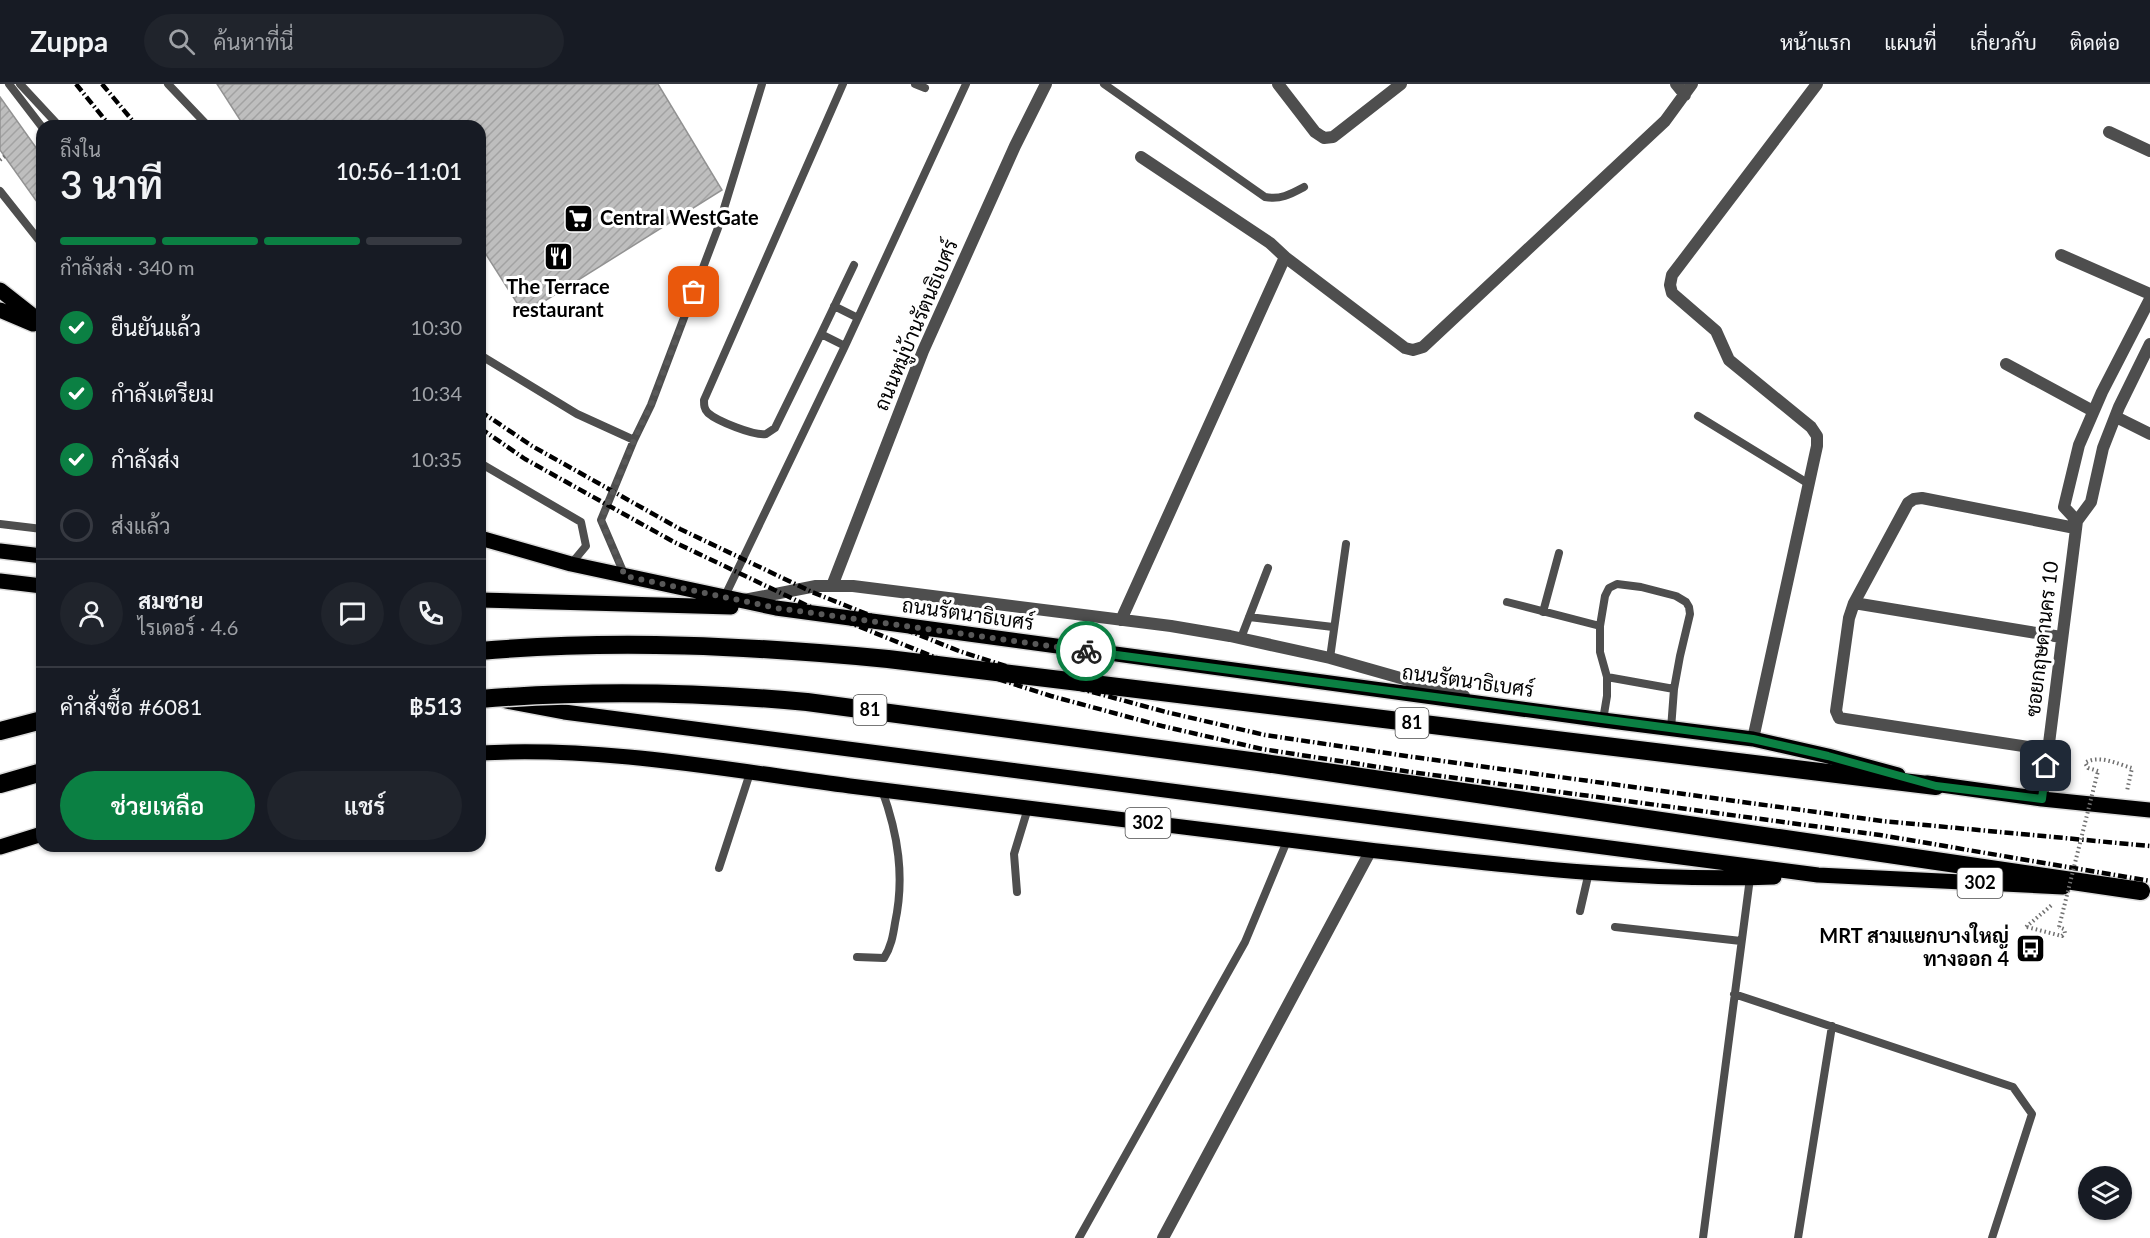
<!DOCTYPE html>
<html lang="th">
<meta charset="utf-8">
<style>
body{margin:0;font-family:Lato,Sarabun,sans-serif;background:#20242c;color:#f1f3f6;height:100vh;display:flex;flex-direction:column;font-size:22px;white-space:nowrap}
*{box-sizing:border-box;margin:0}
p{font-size:20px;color:#9ea1a6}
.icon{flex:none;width:33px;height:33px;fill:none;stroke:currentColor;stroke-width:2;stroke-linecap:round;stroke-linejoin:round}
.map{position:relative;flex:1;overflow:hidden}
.details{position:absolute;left:36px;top:36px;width:450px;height:732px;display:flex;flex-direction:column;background:#171b24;border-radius:18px;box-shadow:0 2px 4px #0004}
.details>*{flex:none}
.fabs{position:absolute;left:2078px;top:1082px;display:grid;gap:12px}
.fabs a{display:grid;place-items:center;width:54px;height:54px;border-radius:50%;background:#171b24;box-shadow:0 2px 4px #0004;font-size:30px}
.pin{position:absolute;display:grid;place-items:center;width:51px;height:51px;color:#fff;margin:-26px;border-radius:12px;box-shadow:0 3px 9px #0006}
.courier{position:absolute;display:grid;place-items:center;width:60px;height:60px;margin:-30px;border:4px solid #0b8043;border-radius:50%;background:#fff;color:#222;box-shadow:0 2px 8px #0007}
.headline em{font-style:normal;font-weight:600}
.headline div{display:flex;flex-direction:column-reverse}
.headline{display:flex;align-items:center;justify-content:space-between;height:102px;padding:0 24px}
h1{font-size:39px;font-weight:600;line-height:45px}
.bar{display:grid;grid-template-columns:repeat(4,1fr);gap:9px 6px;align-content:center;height:72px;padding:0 24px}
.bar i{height:8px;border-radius:4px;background:#363941}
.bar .on{background:#0b8043}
.bar p{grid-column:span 4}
.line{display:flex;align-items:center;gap:15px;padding:0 24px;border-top:2px solid #363941}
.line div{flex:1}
.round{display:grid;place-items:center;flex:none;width:63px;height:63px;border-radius:32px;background:#20242c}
ol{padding:0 24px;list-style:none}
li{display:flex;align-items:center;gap:18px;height:66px}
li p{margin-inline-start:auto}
li .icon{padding:6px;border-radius:50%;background:#0b8043;color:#fff;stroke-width:4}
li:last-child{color:#9ea1a6}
li i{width:33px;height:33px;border:3px solid #363941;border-radius:50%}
.action{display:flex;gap:12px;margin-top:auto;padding:12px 24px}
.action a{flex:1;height:69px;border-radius:36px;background:#0b8043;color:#fff;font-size:24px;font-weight:600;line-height:69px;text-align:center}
.action a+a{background:#20242c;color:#f1f3f6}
header{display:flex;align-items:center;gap:36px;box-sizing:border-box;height:84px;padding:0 30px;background:#171b24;border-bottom:2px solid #363941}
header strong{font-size:28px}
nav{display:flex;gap:33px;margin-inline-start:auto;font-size:21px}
.search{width:420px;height:54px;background:#20242c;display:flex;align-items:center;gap:15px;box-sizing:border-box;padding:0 21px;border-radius:33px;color:#9ea1a6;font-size:22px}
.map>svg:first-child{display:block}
</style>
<header>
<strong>Zuppa</strong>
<div class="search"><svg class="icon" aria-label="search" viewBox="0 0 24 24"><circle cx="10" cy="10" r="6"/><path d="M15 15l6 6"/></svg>ค้นหาที่นี่</div>
<nav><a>หน้าแรก</a><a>แผนที่</a><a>เกี่ยวกับ</a><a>ติดต่อ</a></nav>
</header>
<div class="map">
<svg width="2150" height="1154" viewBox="0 0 2150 1154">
<defs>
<pattern id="building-hatch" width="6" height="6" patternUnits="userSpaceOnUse" patternTransform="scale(1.5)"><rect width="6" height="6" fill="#bebebe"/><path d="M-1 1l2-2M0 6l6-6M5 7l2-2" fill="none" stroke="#a2a2a2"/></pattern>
</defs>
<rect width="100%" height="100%" fill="#fff"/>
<path fill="url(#building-hatch)" stroke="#929292" stroke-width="1.5" d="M217 0H658L722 106 524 230 480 161V42H244Z
M0 13 42 72V125L0 66Z"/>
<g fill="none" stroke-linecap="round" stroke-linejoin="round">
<defs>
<path id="primary" d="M0 206 42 239
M0 226 33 240
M480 454 571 480 776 524 1603 636 1753 655 1828 672 1898 691
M0 467 42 472
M0 497 42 502
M480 516 731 523
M506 617 564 628 1818 791 2063 803
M480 669C604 662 728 686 850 702 1023 724 1196 746 1369 766 1503 781 1638 798 1774 793
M1927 699 2042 715 2150 726
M0 763 42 750"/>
<path id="motorway" d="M480 567C617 555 752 562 888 575L1936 702
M0 647 42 636
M1258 678 2141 807
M0 700 42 688"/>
</defs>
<use href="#primary" stroke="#dbdbdb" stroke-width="18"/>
<use href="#motorway" stroke="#dbdbdb" stroke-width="21"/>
<path stroke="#707070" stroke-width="4" stroke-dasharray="1.5 3" stroke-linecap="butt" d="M0 76 5 72
M2098 687 2088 684 2085 679C2098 670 2118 680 2132 684L2127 707
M2026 843 2053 820
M2027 843 2062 852 2065 849 2064 845 2059 843"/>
<path stroke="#4e4e4e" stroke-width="8" d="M9 0 42 43
M20 0 59 42
M168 0 208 42
M843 0 704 316C704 321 704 325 708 329 717 337 754 352 766 350L775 344 821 250 845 262
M915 0 925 4
M1104 0 1265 113C1281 116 1291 110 1304 103
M0 107 42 160
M834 222 858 234
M821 250 854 181
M480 271 577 330 634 356
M1698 332 1809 400
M480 379 581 438 586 462 571 480
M0 440 42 445
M625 492 601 436 634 356 651 321 718 144 762 0
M724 514 845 262 966 0
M1507 518 1600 542
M1543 528 1559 469
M1249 533 1333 543
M1241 554 1268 484
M1330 574 1346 460
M1607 593 1674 605
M1603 636 1607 612V593L1600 568V542L1605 512 1609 504 1617 500 1641 503 1676 512 1686 518 1689 523 1690 530 1680 572 1674 605 1671 645
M719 784 750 689
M1017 808 1014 770 1028 724
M1580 827 1589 788
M1615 843 1741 857
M857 873 884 874C891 863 893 852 895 839 905 793 898 750 882 706
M1734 910 2013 1003 2032 1030 1992 1154
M1079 1154 1245 858 1287 757
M1703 1154 1750 794
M1798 1154 1832 942"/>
<path stroke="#4e4e4e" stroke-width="12" d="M1278 0 1315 48 1324 54 1333 53 1401 0
M1676 0 1685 11
M2109 48 2150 67
M2061 171 2150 210
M1285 173 1405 264 1413 266 1423 263 1665 37 1692 0
M2006 280 2093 327
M2116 333 2150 350
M2077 437 2064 423 2079 361 2102 308 2150 215
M832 502 923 267 1015 62 1046 0
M744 516 816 502H853L1171 542 1230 552 1330 574 1464 612
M1854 519 2061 553
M1121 536 1285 173 1270 159 1141 73
M1753 655 1817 362V352L1811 343 1729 276 1716 247 1672 209 1670 201 1672 191 1817 0
M2049 666 1845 635 1839 634 1836 627 1849 534 1854 519 1908 419 1914 415 1922 414 2075 444
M2042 715 2077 437 2091 418 2103 364 2119 323 2150 260
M1163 1154 1371 766"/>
<use href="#primary" stroke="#000" stroke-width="15"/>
<use href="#motorway" stroke="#000" stroke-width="18"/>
<path stroke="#000" stroke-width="4.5" stroke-dasharray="9 3 1.5 3" stroke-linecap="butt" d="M76 0 110 42
M102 0 137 42
M480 327 532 362 680 445 812 508 959 567 1055 598 1166 628 1265 651 1413 673 1882 737 2150 762
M480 344 525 375 674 458 806 521 954 581 1051 612 1162 642 1262 665 1411 688 1880 751 2150 797"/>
<defs>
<path id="motorway-bridge" d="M480 615C589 606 698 608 807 618L1258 678"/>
</defs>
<use href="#motorway-bridge" stroke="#dbdbdb" stroke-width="21" stroke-linecap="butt"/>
<path stroke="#707070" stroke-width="4" stroke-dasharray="1.5 3" stroke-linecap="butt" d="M2059 843 2098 687"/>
<use href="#motorway-bridge" stroke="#000" stroke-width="18"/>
</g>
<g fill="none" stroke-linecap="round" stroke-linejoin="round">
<path stroke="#595959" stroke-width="6" stroke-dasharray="0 10.8" d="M694 208 651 321 634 356 601 436 625 492 776 524 1086 567"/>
<path stroke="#0b8043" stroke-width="8" d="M1086 567 1753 655 1828 672 1936 702 2042 715 2046 682"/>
</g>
<defs>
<symbol id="supermarket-square" viewBox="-11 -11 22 22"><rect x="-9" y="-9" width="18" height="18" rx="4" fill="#000" stroke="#fff"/><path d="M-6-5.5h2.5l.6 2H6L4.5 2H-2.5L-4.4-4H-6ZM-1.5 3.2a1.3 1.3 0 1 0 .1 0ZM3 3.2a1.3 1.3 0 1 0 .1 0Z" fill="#fff"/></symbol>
<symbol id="restaurant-square" viewBox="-11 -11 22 22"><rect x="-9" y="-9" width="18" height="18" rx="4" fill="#000" stroke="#fff"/><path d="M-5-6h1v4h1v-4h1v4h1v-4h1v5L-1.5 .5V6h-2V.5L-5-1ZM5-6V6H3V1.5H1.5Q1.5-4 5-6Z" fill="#fff"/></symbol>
<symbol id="bus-square" viewBox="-11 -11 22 22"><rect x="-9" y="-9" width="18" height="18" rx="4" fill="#000" stroke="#fff"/><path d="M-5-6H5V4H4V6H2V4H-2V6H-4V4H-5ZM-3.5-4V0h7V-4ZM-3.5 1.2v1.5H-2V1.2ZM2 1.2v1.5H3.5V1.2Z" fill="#fff"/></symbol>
</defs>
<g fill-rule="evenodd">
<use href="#supermarket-square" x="562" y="118" width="33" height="33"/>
<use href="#restaurant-square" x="542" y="156" width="33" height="33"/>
<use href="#bus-square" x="2014" y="848" width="33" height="33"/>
</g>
<g text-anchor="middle" stroke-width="6" stroke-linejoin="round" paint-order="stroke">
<g fill="#fff" stroke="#4c4c4c" stroke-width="1.5">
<rect x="853.5" y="611" width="33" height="30" rx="4.5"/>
<rect x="1395.5" y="624" width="33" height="30" rx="4.5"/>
<rect x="1125.5" y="724" width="45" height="30" rx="4.5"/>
<rect x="1957.5" y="784" width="45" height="30" rx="4.5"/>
</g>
<g font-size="18" font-weight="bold" fill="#000">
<text x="870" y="632">81</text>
<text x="1412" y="645">81</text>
<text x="1148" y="745">302</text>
<text x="1980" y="805">302</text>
</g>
<g font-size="20" font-weight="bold" fill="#000" stroke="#fff" text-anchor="start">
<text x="600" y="141">Central WestGate</text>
<text x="558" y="210" text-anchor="middle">The Terrace<tspan x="558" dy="23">restaurant</tspan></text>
<text x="2009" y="859" text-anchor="end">MRT สามแยกบางใหญ่<tspan x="2009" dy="23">ทางออก 4</tspan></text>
</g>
<g font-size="20" fill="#000" stroke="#fff">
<text transform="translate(916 241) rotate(-67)" y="7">ถนนหมู่บ้านรัตนธิเบศร์</text>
<text transform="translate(968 530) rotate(8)" y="7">ถนนรัตนาธิเบศร์</text>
<text transform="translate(2042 555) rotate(-83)" y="7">ซอยกฤษดานคร 10</text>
<text transform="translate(1468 597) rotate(8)" y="7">ถนนรัตนาธิเบศร์</text>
</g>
</g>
</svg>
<div class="fabs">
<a><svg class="icon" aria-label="layers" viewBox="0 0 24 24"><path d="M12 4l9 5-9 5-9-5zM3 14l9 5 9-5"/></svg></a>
</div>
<div class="pin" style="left:694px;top:208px;background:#ea580c"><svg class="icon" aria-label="bag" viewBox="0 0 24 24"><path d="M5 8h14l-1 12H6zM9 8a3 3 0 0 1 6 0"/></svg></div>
<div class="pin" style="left:2046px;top:682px;background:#1f2937"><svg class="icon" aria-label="home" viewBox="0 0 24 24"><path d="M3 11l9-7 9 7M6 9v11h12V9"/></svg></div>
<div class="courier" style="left:1086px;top:567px"><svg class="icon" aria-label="bike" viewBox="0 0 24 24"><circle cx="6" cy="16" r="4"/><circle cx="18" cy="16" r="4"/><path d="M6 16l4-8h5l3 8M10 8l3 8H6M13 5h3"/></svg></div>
<section class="details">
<div class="headline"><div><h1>3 นาที</h1><p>ถึงใน</p></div><em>10:56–11:01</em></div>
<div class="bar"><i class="on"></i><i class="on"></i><i class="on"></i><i></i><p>กำลังส่ง · 340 m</p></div>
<ol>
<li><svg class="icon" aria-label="check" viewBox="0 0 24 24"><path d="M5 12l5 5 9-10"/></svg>ยืนยันแล้ว<p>10:30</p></li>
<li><svg class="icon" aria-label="check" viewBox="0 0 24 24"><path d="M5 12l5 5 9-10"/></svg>กำลังเตรียม<p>10:34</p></li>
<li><svg class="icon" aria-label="check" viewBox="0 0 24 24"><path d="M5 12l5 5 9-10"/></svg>กำลังส่ง<p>10:35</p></li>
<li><i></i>ส่งแล้ว</li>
</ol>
<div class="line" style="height:108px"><a class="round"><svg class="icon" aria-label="person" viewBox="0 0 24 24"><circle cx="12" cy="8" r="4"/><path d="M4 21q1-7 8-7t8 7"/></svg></a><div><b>สมชาย</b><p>ไรเดอร์ · 4.6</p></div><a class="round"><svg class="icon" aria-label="chat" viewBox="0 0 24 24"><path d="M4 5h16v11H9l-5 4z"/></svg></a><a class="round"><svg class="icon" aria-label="phone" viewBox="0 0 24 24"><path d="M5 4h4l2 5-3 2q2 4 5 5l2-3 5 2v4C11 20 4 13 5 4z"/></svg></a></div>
<div class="line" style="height:78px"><div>คำสั่งซื้อ #6081</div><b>฿513</b></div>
<div class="action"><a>ช่วยเหลือ</a><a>แชร์</a></div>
</section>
</div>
